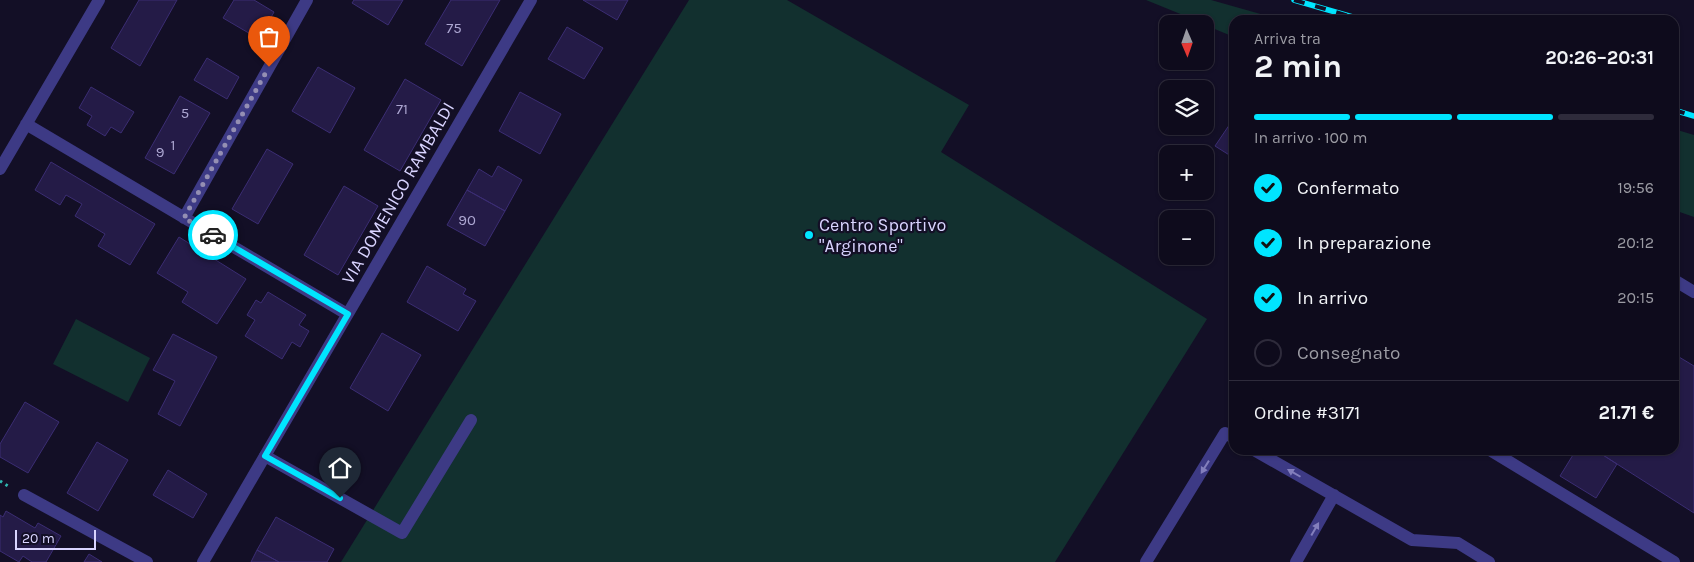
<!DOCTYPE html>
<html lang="it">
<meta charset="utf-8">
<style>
body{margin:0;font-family:Karla,sans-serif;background:#1c1929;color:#f1f3f6;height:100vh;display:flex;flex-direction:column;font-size:19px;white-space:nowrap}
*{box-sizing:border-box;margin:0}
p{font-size:16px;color:#9b9ba3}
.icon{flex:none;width:28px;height:28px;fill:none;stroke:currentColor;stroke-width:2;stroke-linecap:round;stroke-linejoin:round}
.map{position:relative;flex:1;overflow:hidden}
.side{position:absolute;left:1229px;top:15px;width:450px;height:440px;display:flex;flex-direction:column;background:#0e0b1c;border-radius:15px;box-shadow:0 1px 4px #0004,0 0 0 1px #2e2b3b}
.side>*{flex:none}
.needle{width:32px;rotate:178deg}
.buttons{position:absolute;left:1159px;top:15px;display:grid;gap:10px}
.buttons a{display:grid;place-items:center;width:55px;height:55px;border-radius:10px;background:#0e0b1c;box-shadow:0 1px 4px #0004,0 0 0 1px #2e2b3b;font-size:25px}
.scale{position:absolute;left:15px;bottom:12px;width:81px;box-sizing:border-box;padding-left:5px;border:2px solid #d9d4ff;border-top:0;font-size:14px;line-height:18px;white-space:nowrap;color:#d9d4ff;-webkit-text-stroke:4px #130f26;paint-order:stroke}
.pin{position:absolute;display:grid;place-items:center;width:42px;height:42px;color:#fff;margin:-51px -21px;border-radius:50% 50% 50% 0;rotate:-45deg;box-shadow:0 0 5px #0007}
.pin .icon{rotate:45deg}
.courier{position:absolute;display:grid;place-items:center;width:50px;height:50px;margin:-25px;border:4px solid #00e5ff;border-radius:50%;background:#fff;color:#222;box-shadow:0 1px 6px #0007}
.head em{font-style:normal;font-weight:700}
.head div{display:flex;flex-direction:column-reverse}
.head{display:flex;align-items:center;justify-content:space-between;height:85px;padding:0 25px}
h1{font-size:32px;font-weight:700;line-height:38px}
.bar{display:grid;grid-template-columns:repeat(4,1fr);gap:8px 5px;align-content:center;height:60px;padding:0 25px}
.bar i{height:6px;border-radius:4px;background:#2e2b3b}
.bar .selected{background:#00e5ff}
.bar p{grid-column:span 4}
.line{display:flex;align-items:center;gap:12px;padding:0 25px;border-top:1px solid #2e2b3b}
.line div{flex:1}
ol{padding:0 25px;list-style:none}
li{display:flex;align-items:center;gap:15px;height:55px}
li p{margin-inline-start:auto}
li .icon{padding:5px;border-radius:50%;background:#00e5ff;color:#111;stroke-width:4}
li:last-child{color:#9b9ba3}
li i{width:28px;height:28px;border:2px solid #2e2b3b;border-radius:50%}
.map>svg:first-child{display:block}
</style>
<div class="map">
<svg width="1694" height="562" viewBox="0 0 1694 562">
<rect width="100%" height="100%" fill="#130f26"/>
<path fill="#12302f" d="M689 0H787L969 105 941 152 1207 319 1055 562H341Z
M1146 0H1211L1282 20H1234V37L1205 25V24Z
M1674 129 1694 135V217L1674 210Z
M76 319 150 358 128 402 53 364Z"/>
<path fill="#241b47" stroke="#3b2d73" d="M139 0H177L140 66 111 48Z
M234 0H254L274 12 259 39 223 18Z
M354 0H403L388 25 352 3Z
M451 0H500L462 66 425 44Z
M583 0H628L617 20Z
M567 27 603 48 584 79 548 59Z
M207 58 239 77 227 99 194 80Z
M318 67 355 88 330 133 292 111Z
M405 79 441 100 400 171 364 150Z
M91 87 134 112 121 133 111 127 105 136 87 125 92 116 79 108Z
M520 92 561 114 540 154 499 131Z
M180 96 210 113 174 174 145 158Z
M1234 118V158L1215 146Z
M267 149 293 164 258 224 232 209Z
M51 162 155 224 130 265 98 246 105 234 75 216 82 204 66 195 60 205 35 190Z
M498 166 522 180 505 211 467 190 479 169 492 177Z
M344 186 378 206 338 275 304 255Z
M467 190 505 211 485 246 447 225Z
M179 237 246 279 217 324 182 302 188 292 157 273Z
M427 266 466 289 463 294 476 301 458 331 407 302Z
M268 292 306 315 299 325 309 331 300 347 292 342 282 359 245 336 255 320 247 315 256 300 261 303Z
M382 333 421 355 388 411 350 388Z
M173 334 217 357 180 426 158 414 175 381 153 370Z
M1674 354 1694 366V513L1595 450H1674Z
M25 402 59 422 28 473 0 457V444Z
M97 442 128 460 98 511 67 493Z
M1576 450H1595L1617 464 1596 498 1560 476Z
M168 470 207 494 193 518 153 495Z
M6 511 35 528 38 523 61 536 46 562H32L23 556 19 562 0 551V515L3 517Z
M276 517 334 549 327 562H279L257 550Z
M257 550 279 562H251Z
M89 554 102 562H84Z"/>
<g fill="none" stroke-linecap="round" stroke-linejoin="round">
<path stroke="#2fb8b0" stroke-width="3" stroke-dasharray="2.5 4" stroke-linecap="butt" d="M0 481 8 486"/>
<path stroke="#3d3a85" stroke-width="12" d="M1674 280 1694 292
M1254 450 1412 540 1458 543 1489 562
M1490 450 1674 562
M265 456 402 533 471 420
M1146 562 1225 433 1234 438
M1296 562 1334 495"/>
<path stroke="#3d3a85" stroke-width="12" d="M26 124 347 314
M0 169 99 0
M184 218 307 0
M24 495 147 562
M203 562 531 0"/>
<defs>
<path id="rail" d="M1294 0 1363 20
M1674 110 1694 116"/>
</defs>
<use href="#rail" stroke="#00e5ff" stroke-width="5.5"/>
<use href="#rail" stroke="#130f26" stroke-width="4" stroke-dasharray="11" stroke-linecap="butt"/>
</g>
<defs><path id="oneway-solid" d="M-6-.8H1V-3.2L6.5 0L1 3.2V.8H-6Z" transform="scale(1.25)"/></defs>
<g fill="#837fbc">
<use href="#oneway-solid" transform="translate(1205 467) rotate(122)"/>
<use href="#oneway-solid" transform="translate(1294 473) rotate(-150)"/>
<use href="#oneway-solid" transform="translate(1315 529) rotate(-60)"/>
</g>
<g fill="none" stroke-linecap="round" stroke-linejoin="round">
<path stroke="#948fb3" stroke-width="5" stroke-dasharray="0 9" d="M213 235 184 218 269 67"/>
<path stroke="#00e5ff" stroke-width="6" d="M213 235 348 314 265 456 340 498"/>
</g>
<circle fill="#00e5ff" stroke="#130f26" stroke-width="2" cx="809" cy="235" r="5"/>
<g text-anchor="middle" stroke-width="4.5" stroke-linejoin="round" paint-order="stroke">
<g font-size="15" fill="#aca6d1">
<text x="454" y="33">75</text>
<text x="402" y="114">71</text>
<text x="185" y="118">5</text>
<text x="173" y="150">1</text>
<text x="160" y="157">9</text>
<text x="467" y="225">90</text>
</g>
<g font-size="18" fill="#d9d4ff" stroke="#130f26">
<text transform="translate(398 193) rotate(-60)" y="6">VIA DOMENICO RAMBALDI</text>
</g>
<g font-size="18" fill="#d9d4ff" stroke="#130f26" text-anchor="start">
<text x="819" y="231">Centro Sportivo<tspan x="819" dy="21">"Arginone"</tspan></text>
</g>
</g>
</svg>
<div class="buttons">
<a><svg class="needle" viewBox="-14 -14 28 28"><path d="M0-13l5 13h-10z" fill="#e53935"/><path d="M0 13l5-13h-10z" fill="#9b9ba3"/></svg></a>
<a><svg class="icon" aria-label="layers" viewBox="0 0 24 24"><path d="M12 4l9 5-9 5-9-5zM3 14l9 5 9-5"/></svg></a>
<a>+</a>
<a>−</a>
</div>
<div class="scale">20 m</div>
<div class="pin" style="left:269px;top:67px;background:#ea580c"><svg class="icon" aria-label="bag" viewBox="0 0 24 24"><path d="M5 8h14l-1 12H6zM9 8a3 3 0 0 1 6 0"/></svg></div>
<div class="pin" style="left:340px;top:498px;background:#1f2937"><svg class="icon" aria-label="home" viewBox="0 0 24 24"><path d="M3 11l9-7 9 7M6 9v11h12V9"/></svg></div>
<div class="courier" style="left:213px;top:235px"><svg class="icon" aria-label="car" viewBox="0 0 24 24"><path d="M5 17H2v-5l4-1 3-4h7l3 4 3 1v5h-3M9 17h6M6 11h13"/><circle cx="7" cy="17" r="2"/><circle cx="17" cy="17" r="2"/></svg></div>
<section class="side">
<div class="head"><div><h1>2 min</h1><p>Arriva tra</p></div><em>20:26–20:31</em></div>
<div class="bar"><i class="selected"></i><i class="selected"></i><i class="selected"></i><i></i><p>In arrivo · 100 m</p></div>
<ol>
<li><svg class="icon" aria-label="check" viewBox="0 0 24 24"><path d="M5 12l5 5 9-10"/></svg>Confermato<p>19:56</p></li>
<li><svg class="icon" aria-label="check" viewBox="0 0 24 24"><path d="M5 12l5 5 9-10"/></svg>In preparazione<p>20:12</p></li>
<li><svg class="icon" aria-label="check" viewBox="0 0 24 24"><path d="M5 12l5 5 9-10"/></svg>In arrivo<p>20:15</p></li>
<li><i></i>Consegnato</li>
</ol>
<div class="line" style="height:65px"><div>Ordine #3171</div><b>21.71 €</b></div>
</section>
</div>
